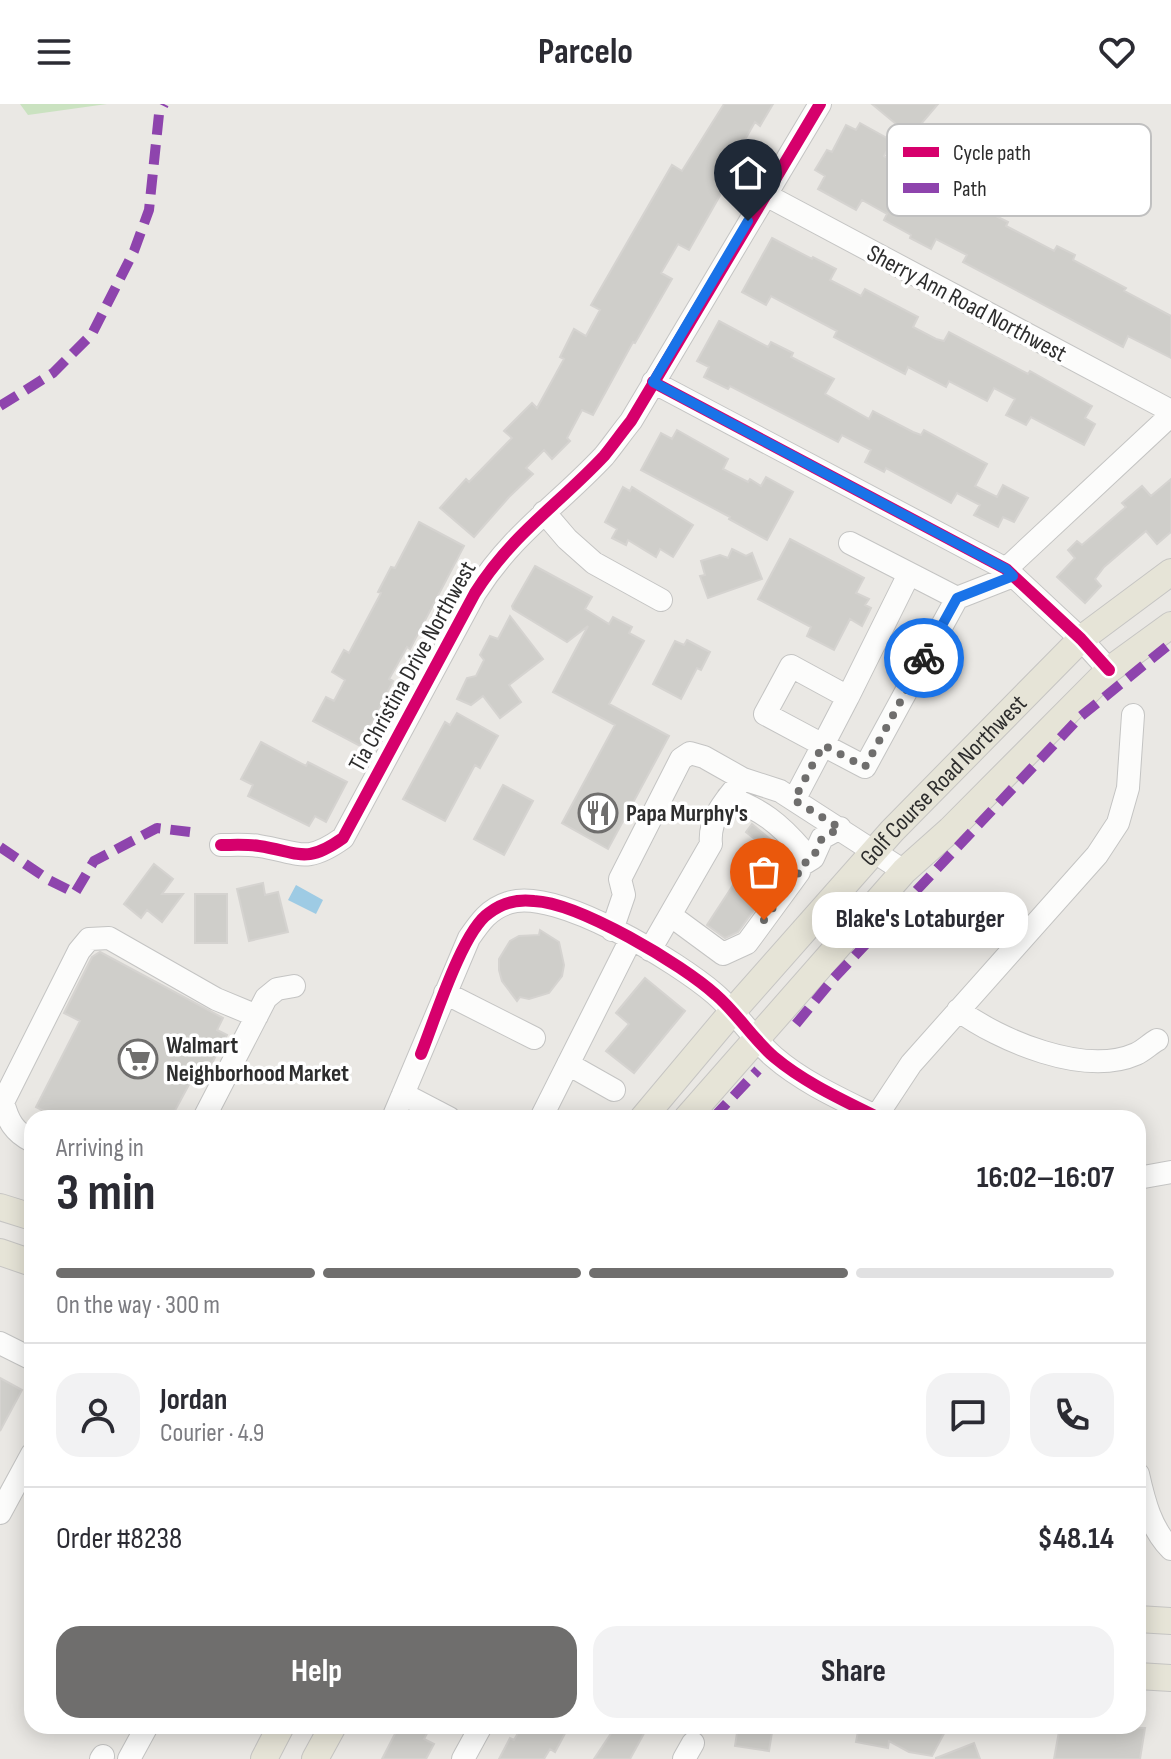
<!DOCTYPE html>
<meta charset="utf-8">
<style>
body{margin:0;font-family:"Sofia Sans Condensed",sans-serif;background:#f2f2f3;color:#2b2b33;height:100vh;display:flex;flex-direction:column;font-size:30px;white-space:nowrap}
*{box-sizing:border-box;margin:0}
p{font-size:26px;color:#7c7c81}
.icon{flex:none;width:44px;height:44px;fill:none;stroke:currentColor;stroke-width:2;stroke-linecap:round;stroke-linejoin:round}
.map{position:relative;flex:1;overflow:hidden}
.details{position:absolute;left:24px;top:1006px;width:1122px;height:624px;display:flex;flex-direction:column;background:#fff;border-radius:24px;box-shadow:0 4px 20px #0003}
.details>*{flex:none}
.pin{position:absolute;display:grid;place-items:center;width:68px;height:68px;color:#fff;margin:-82px -34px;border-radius:50% 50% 50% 0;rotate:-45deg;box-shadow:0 0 8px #0007}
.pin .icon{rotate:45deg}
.courier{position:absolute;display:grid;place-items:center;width:80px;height:80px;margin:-40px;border:6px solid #1a73e8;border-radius:50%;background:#fff;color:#222;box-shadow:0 2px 10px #0007}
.bubble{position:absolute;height:56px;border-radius:24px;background:#fff;box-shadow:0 4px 20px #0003;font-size:26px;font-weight:700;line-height:56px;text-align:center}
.overview em{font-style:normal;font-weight:700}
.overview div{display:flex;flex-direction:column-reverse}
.overview{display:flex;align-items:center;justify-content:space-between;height:136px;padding:0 32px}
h1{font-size:52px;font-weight:700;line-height:60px}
.bar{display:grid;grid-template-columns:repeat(4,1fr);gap:12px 8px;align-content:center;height:96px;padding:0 32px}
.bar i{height:10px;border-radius:6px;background:#e1e1e2}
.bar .current{background:#6f6e6d}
.bar p{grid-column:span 4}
.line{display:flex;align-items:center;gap:20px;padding:0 32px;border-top:2px solid #e1e1e2}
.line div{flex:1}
.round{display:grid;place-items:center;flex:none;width:84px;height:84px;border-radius:24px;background:#f2f2f3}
.button{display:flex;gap:16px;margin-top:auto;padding:16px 32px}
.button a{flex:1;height:92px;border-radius:24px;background:#6f6e6d;color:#fff;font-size:32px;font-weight:700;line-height:92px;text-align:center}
.button a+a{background:#f2f2f3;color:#2b2b33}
header{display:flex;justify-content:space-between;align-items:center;height:104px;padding:0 32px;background:#fff;font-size:36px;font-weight:700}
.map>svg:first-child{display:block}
</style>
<header><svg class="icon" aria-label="menu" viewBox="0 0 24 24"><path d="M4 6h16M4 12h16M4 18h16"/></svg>Parcelo<svg class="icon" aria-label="heart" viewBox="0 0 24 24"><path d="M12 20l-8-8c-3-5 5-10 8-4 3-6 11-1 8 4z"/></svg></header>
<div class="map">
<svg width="1171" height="1655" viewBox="0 0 1171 1655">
<rect width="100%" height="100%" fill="#eae8e4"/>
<path fill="#cae2c0" d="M20 0H107L28 11Z"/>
<path fill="#9ecbe4" d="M296 781 323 796 316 810 288 796Z"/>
<path fill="#cfceca" stroke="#d5d3d0" stroke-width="2" d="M724 0H773L760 22 755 18 734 55 739 58 689 146 678 140 661 169 672 175 635 239 633 238 593 311 582 306 567 334 570 337 552 355 544 346 526 364 533 370 509 393 474 433 440 404 466 375 469 378 512 334 504 327 532 299 537 304 564 255 560 253 574 225 586 232 600 206 591 201 672 61 682 67Z
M872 0H938L915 27 907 20 902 25Z
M860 19 892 37 884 52 930 77 928 82 982 110 984 106 1008 118 1006 122 1054 147 1057 142 1075 151 1073 156 1126 184 1124 187 1171 212V254L1128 232 1123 243 963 158 967 151 936 135 931 145 910 134 911 131 884 116 887 110 862 96 856 106 818 85 825 72 815 66 827 46 832 48 846 21 856 26Z
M772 134 812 155 813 153 836 165 830 176 861 192 865 185 918 213 913 223 936 235 944 237 949 228 1028 270 1030 267 1092 302 1085 314 1095 320 1084 341 1031 313 1026 321 1006 311 1015 295 994 284 987 297 949 277 946 283 908 263 905 270 834 233 837 227 771 192 766 201 742 188Z
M719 217 768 243 771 238 793 249 791 253 834 275 825 290 869 315 873 307 913 328 921 331 924 326 987 360 975 382 997 393 1003 381 1028 394 1014 418 1003 413 998 423 974 411 980 401 957 389 951 399 886 364 884 368 865 358 871 346 842 331 838 338 730 282 728 285 704 273 709 263 697 257Z
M677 326 728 355 723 365 748 378 750 375 761 382 766 373 793 388 767 436 729 415 730 413 641 366 661 329 672 335Z
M1171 375V428L1157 440 1146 427 1104 463 1095 475 1101 482 1085 499 1057 473 1075 454 1068 446 1077 437 1082 441 1126 403 1122 399 1142 382 1151 392Z
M623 383 630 387 632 383 693 421 673 453 660 445 656 453 628 436 626 441 612 434 617 425 605 418Z
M419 418 464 442 410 545 407 543 389 575 393 577 360 642 313 617 326 593 334 597 345 576 332 568 344 546 349 549 381 489 378 488 391 463 395 464Z
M790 435 864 474 856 489 869 495 865 501 871 504 862 522 850 515 834 546 807 532 811 523 758 495Z
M732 445 746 452 752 449 762 475 708 494 700 472 705 471 701 457 720 451 728 454Z
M535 462 592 493 585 505 609 520 613 513 632 523 629 529 644 537 609 600 669 632 608 745 562 719 615 621 553 588 588 522 567 538 513 505 512 502Z
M510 512 543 555 509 581 521 598 500 614 483 592 471 601 457 595 467 574 476 572 484 556 480 551 490 532 498 535Z
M687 536 710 548 701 566 697 564 681 595 653 580 675 537 684 541Z
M457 609 498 632 480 664 475 661 445 717 403 695 445 618 450 621Z
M261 638 306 662 308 658 347 678 326 718 315 712 309 722 248 692 253 681 241 675Z
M503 681 533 697 504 751 474 735Z
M752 720 783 746 777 753 746 728Z
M154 760 173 775 162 790H183L162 818 147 806 141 814 124 800Z
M735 778 762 795 738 828 725 834 707 821Z
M263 779 265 791 278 788 288 828 249 837 237 785Z
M195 790H227V839H195Z
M540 826 559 838 564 861 562 872 549 889 529 895 520 893 517 897 502 877 499 866V855L510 837 519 832 539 831Z
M100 848 223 914 217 926 227 931 201 980 192 975 171 1014H57L36 1003 80 917 64 909 92 853Z
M645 874 685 907 634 969 606 947 629 920 616 909Z
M0 1274 22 1286 0 1327Z
M399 1622H431L424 1635 434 1640 426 1655H382Z
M522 1622H569L555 1648 550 1645 544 1655H499L510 1634 514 1636Z
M616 1622H648L630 1655H594Z
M738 1622H773L769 1647 735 1642Z
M859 1622H948L932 1652 909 1648 889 1637 888 1644 856 1638Z
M1060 1622 1145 1624 1140 1655H1054Z
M974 1639 980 1655H936V1654Z"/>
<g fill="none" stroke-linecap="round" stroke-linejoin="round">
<defs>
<path id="minor" d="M764 90 1171 307
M653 278 1006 465 1081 535 1109 566
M544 408 567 435 594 459 661 496
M850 439 957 494 1013 472
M1006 465 1171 311
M848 593 823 641 765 610 791 562 848 593 909 470
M794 696 823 641 865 663 957 494
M221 741C233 741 247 740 259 742 299 748 305 761 343 734L475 489C512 430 558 401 604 352 613 341 622 328 631 317L820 0
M800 762 813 754 822 734 840 724
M670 811 723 850 747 839 799 768 803 747C779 719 762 706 728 693
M612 826 624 791 620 775 681 655 690 649 704 653 743 675
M650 846 711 740C708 714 728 693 743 675L780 687 904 767
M445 889 534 934
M958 906C999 936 1084 973 1136 950 1143 947 1150 940 1157 936
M568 960 614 986
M403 990 449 1014
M876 1013 911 960 1097 751 1118 719 1128 684 1133 611
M204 1014 266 894 277 885 294 882
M393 1014 469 834C480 818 489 805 508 799 556 782 679 859 715 890 737 909 752 934 774 953 804 979 843 996 879 1014
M541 1014 631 835
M32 1037C14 1028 8 1017 3 998L79 847 89 835 109 834 216 895 257 912
M1138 1074 1171 1068
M0 1239 32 1255
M1138 1370C1144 1397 1151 1425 1171 1445
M0 1409 32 1350
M101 1655 103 1652
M129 1655 147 1622
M463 1655 481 1622
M684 1655 693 1639"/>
<g id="major">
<path id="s1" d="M643 1014 732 908 892 727 1081 535 1171 468"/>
<path d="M687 1014 904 767 950 726 1109 566 1171 521"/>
<path d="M0 1103 32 1113"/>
<path d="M0 1148 32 1159"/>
<path d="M1138 1515 1171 1517"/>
<path d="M1138 1572 1171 1574"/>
<path d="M264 1655 281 1622"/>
<path d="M315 1655 333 1622"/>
</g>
</defs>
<use href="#minor" stroke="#c4c4c3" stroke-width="24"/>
<use href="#major" stroke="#c6c5c3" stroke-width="28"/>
<use href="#minor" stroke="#fcfcfb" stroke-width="22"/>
<use href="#major" stroke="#e6e4d7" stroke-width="26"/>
<path stroke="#8e44ad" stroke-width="10" stroke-dasharray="20 10" stroke-linecap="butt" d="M0 302 53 269 92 230 134 147 149 106 159 10 164 0
M0 743 49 776 75 789 94 757 157 724 190 728
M796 920 834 874 1080 613 1171 539
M713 1014 758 966"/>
<defs>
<path id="cycleway" d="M653 278 1006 465 1081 535 1109 566
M221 741C233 741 247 740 259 742 299 748 305 761 343 734L475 489C512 430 558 401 604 352 613 341 622 328 631 317L820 0
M421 950C434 918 462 827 489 809 502 799 518 795 534 797 579 799 682 860 716 891 737 909 753 935 774 953 805 979 843 996 879 1014"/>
</defs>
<use href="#cycleway" stroke="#fff" stroke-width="17"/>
<use href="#cycleway" stroke="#d6006c" stroke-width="12"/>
</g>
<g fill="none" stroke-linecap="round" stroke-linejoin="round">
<path stroke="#6f6e6d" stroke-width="8" stroke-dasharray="0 14.4" d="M764 816 799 768 800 762 813 754 822 734 840 724 794 696 823 641 865 663 924 554"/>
<path stroke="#1a73e8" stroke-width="10" d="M748 117 653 278 1006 465 1013 472 957 494 924 554"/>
</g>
<defs>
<symbol id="restaurant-ring" viewBox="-11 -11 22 22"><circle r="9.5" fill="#fff" stroke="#6f6e6d" stroke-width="1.5"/><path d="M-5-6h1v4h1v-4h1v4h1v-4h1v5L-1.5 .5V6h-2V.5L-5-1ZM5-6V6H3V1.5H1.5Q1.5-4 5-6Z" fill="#6f6e6d"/></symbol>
<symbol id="supermarket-ring" viewBox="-11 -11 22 22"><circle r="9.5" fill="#fff" stroke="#6f6e6d" stroke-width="1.5"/><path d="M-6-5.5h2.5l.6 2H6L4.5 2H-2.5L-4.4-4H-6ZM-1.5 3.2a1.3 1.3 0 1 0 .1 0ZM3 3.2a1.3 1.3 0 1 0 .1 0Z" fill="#6f6e6d"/></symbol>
</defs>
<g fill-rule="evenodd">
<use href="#restaurant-ring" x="576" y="687" width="44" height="44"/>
<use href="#supermarket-ring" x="116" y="933" width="44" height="44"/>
</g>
<g text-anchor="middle" stroke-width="7" stroke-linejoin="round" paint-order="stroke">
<g font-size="24" fill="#2d2d2d" stroke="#fff">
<text transform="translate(967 199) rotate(28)" y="8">Sherry Ann Road Northwest</text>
<text transform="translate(412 562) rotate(-61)" y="8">Tia Christina Drive Northwest</text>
<text dy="8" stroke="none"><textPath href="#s1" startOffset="452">Golf Course Road Northwest</textPath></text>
</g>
<g font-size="24" font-weight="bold" fill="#2d2d2d" stroke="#fff" text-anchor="start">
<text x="626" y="717">Papa Murphy's</text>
<text x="166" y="949">Walmart<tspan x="166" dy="28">Neighborhood Market</tspan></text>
</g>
</g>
<rect x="887" y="20" width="264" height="92" rx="12" fill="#fff" stroke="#c0c0c0" stroke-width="2"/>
<rect x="903" y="43" width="36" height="10" fill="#d6006c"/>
<rect x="903" y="79" width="36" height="10" fill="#8e44ad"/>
<g font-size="22" fill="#2d2d2d">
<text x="953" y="56">Cycle path</text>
<text x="953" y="92">Path</text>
</g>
</svg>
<div class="pin" style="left:764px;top:816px;background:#ea580c"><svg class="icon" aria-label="bag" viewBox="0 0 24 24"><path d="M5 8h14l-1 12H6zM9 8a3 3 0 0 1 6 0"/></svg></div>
<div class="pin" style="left:748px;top:117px;background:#1f2937"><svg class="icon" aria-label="home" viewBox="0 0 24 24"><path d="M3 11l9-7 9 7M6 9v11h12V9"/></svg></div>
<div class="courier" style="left:924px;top:554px"><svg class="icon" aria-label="bike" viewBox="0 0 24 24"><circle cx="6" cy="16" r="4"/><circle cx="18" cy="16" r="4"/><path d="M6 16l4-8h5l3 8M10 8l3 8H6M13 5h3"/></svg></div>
<div class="bubble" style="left:812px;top:788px;width:216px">Blake's Lotaburger</div>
<section class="details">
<div class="overview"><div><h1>3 min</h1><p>Arriving in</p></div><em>16:02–16:07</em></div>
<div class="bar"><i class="current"></i><i class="current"></i><i class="current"></i><i></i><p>On the way · 300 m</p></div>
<div class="line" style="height:144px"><a class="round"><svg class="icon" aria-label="person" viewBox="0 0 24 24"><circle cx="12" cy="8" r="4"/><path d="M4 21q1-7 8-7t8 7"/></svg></a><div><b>Jordan</b><p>Courier · 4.9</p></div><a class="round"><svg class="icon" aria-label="chat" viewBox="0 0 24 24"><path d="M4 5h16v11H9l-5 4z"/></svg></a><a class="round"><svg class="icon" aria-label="phone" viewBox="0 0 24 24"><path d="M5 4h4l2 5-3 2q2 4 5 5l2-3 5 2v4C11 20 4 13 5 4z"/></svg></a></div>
<div class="line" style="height:104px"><div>Order #8238</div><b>$48.14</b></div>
<div class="button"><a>Help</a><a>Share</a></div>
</section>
</div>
